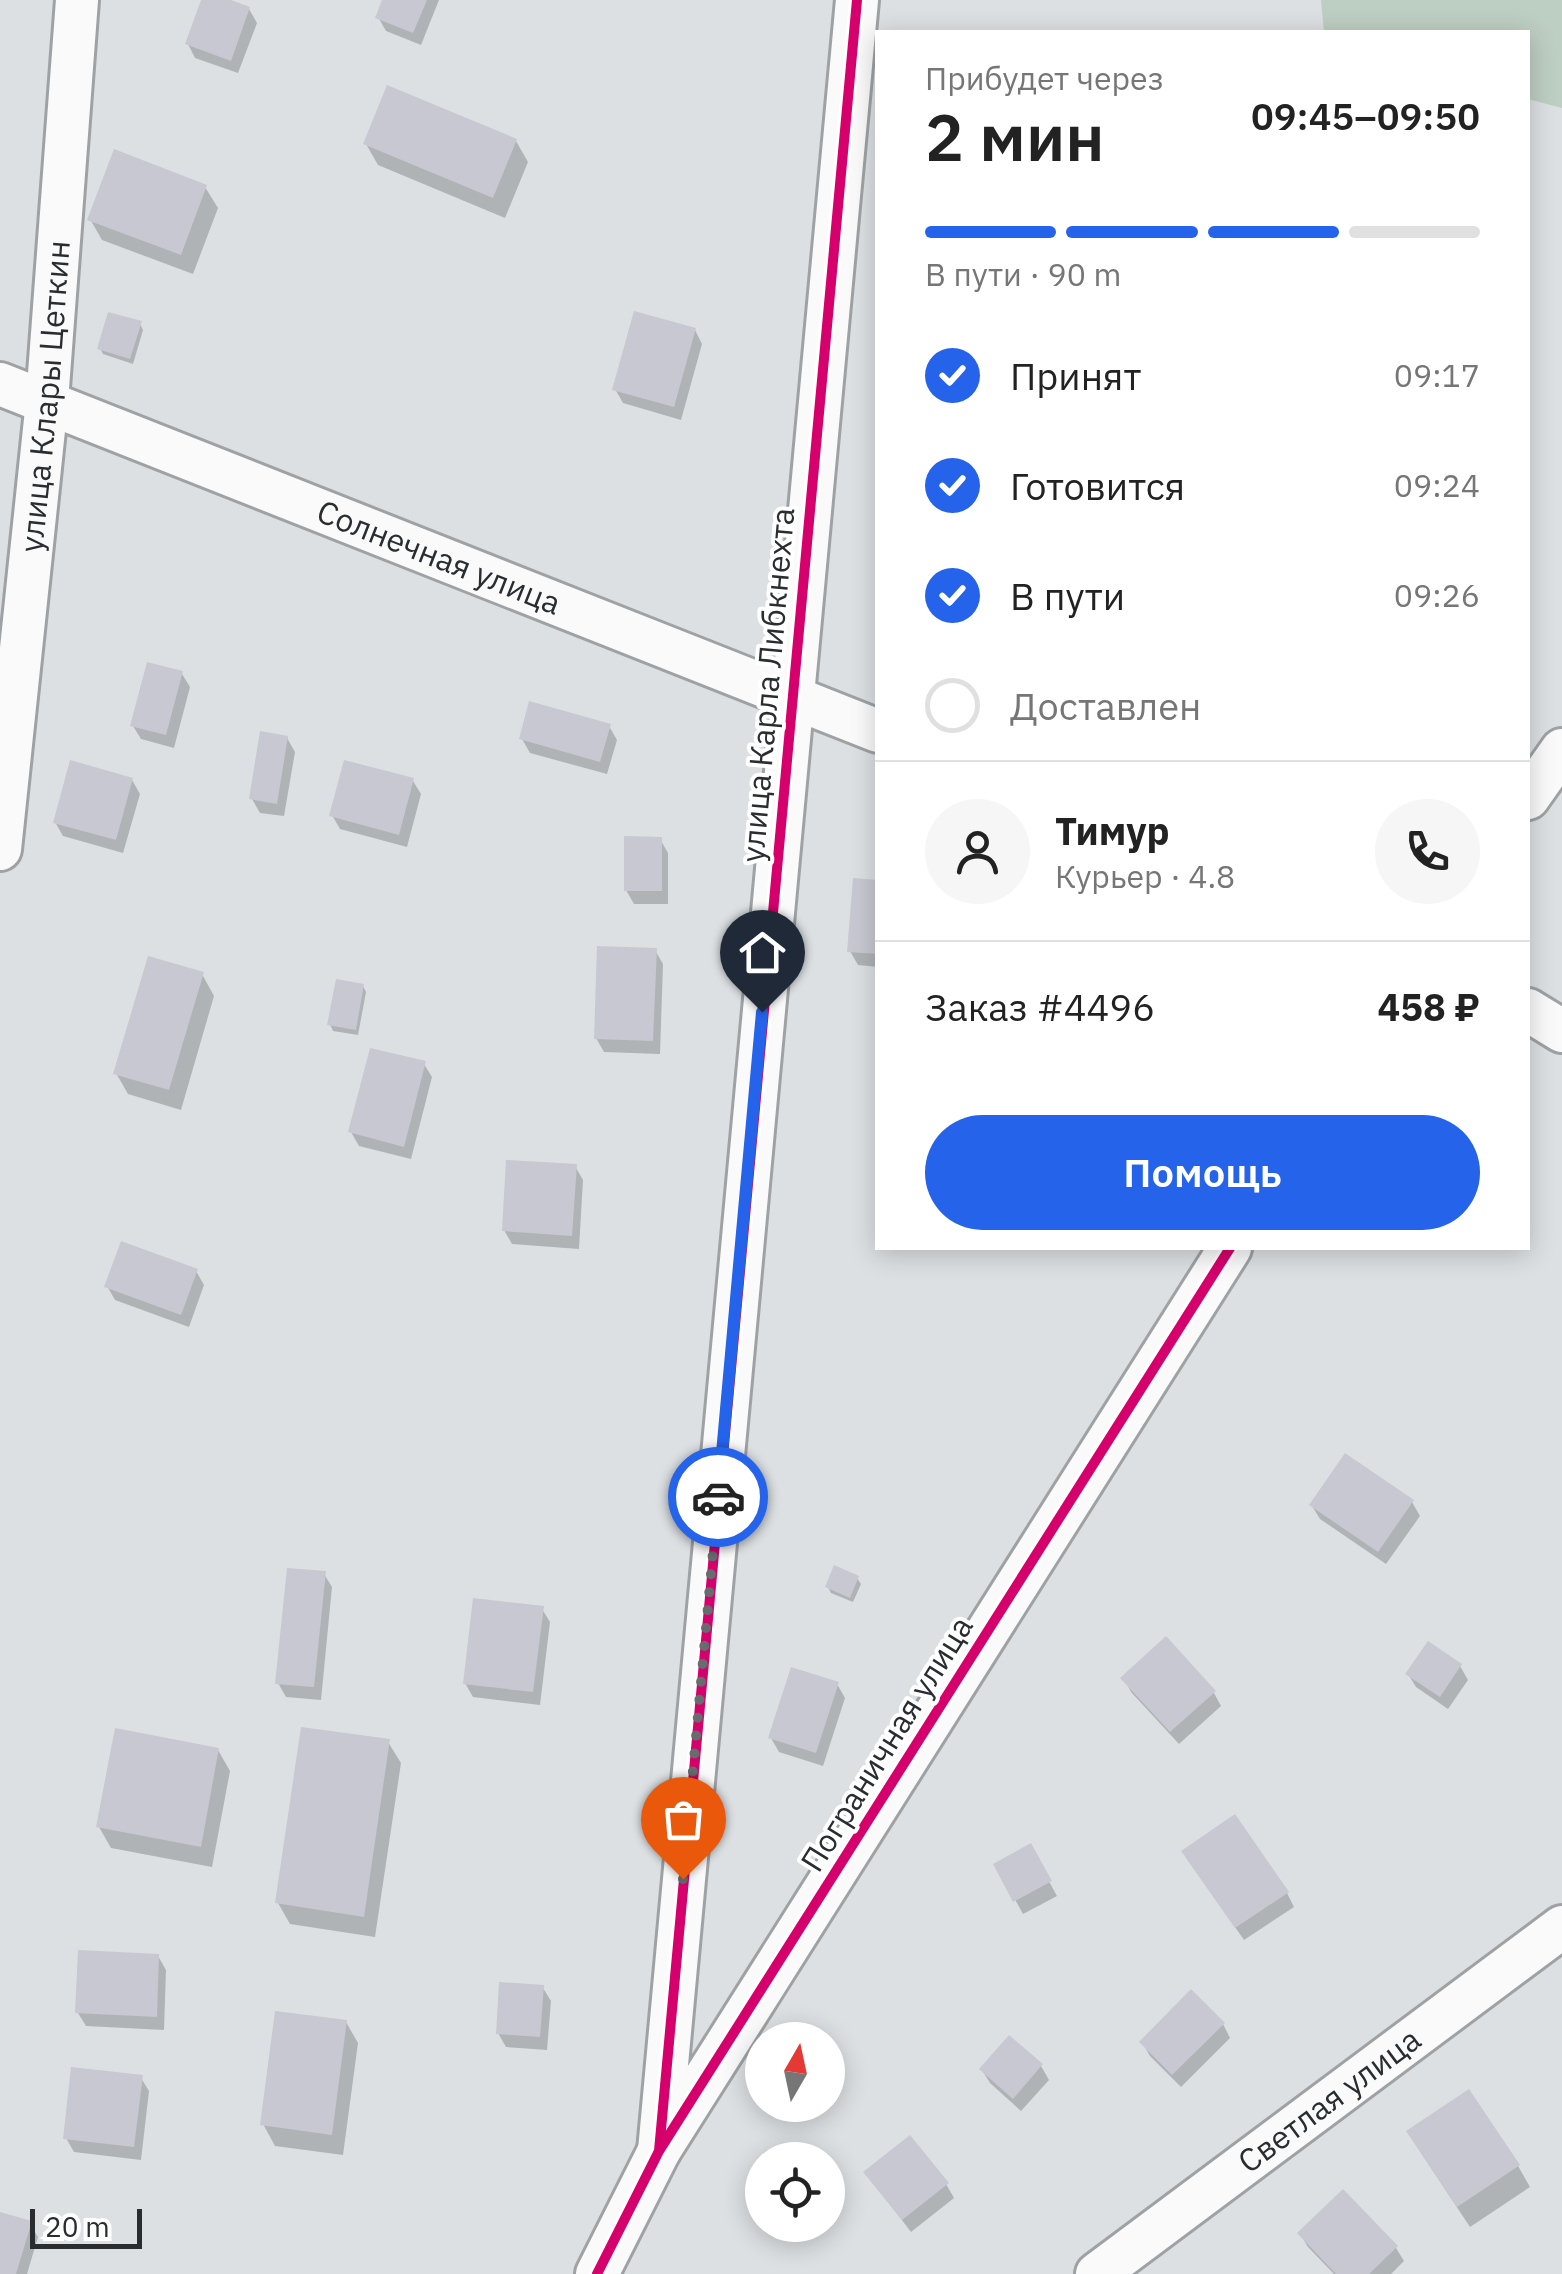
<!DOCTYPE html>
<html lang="ru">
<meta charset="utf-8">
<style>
body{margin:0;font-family:"IBM Plex Sans",sans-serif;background:#f6f6f6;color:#222;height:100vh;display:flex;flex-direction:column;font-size:38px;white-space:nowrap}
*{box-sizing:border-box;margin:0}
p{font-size:32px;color:#767676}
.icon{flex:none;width:55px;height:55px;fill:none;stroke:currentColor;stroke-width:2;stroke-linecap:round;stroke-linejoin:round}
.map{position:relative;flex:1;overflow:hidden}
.sheet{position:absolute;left:875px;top:30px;width:655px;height:1220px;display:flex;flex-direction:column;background:#fff;border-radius:0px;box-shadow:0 5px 25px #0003}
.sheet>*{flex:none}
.needle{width:65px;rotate:9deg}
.buttons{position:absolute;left:745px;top:2022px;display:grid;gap:20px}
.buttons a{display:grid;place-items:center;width:100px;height:100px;border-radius:50%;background:#fff;box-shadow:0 5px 25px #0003;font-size:50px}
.scale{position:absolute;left:30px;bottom:25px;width:112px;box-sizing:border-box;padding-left:10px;border:5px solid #2a2d30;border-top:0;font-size:28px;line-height:35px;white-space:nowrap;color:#2a2d30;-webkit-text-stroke:8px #fff;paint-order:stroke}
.pin{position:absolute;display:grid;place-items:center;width:85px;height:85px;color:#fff;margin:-102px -42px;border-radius:50% 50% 50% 0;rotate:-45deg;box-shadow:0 0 10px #0007}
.pin .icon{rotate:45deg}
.courier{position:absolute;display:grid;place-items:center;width:100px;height:100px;margin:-50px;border:8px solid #2563eb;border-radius:50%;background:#fff;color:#222;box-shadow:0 2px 12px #0007}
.summary em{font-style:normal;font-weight:600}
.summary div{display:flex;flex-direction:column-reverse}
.summary{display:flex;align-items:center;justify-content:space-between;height:170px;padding:0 50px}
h1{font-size:65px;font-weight:600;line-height:75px}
.bar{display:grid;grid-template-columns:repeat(4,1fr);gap:15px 10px;align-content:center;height:120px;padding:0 50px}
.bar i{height:12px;border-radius:8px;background:#e0e0e0}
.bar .on{background:#2563eb}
.bar p{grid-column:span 4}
.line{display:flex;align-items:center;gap:25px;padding:0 50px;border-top:2px solid #e0e0e0}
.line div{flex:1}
.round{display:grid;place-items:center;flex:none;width:105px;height:105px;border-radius:52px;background:#f6f6f6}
ol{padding:0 50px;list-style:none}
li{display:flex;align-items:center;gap:30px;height:110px}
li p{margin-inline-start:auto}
li .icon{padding:10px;border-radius:50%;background:#2563eb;color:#fff;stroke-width:4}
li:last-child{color:#767676}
li i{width:55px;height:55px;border:5px solid #e0e0e0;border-radius:50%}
.button{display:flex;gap:20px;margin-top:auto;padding:20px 50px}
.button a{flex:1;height:115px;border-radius:60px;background:#2563eb;color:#fff;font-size:40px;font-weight:600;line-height:115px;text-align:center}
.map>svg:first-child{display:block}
</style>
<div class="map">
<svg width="1562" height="2274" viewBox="0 0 1562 2274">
<rect width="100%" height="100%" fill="#dce0e3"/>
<path fill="#bdcec2" d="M1321 0H1562V108L1528 99V32H1324Z"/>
<path fill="#0003" d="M204 0H224L249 9 257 23 238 73 195 58 188 44Z
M385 0H439L421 45 386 31 378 17Z
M516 141 528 162 505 218 378 165 366 144Z
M205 187 218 208 193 274 102 240 90 219Z
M140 324 143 330 133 364 103 354 100 348Z
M695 330 702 344 681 420 623 403 615 389Z
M182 674 190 687 174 748 141 739 133 726Z
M609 726 617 740 607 774 530 753 522 739Z
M287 738 295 752 284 816 260 813 252 799Z
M132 780 140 794 123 853 63 836 55 822Z
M413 781 421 794 407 847 340 829 332 815Z
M660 839 668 853V904H634L626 890Z
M878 882V967L858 965 850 951Z
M655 950 663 964 660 1054 604 1052 596 1038Z
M202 974 214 996 181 1110 128 1094 116 1073Z
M363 986 366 992 358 1035 333 1031 330 1024Z
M424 1064 432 1077 411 1159 359 1146 351 1132Z
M575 1166 583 1180 579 1249 512 1244 504 1230Z
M196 1271 204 1285 189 1327 115 1300 107 1286Z
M1412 1502 1420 1516 1386 1564 1320 1519 1312 1506Z
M324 1574 332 1587 321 1700 286 1697 278 1683Z
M857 1578 861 1584 853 1602 831 1593 828 1587Z
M542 1609 550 1622 540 1705 473 1697 465 1683Z
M1460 1666 1468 1680 1448 1709 1416 1687 1408 1674Z
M1124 1678 1214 1693 1221 1706 1179 1744 1131 1692Z
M837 1684 845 1698 823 1766 779 1752 771 1738Z
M388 1742 401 1763 375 1937 290 1924 278 1903Z
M218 1750 230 1771 212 1867 111 1848 99 1827Z
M1030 1847 1057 1896 1023 1914 996 1865Z
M1192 1865 1287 1893 1294 1907 1244 1940Z
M158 1956 166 1970 164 2030 86 2026 78 2013Z
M543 1988 551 2001 547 2050 506 2047 498 2033Z
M346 2022 358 2043 343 2155 275 2146 263 2124Z
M1223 2024 1230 2038 1181 2087 1150 2056 1142 2042Z
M1041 2066 1049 2080 1021 2111 990 2083 982 2070Z
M141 2078 149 2091 141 2160 74 2152 66 2138Z
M1421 2153 1518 2166 1530 2187 1470 2227Z
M866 2173 946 2184 954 2198 911 2232Z
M0 2214 30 2224 38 2237 27 2274H0Z
M1300 2234 1396 2248 1404 2261 1391 2274H1334L1308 2247Z"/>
<path fill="#c7c8d1" d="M201 0H231L250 7 231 61 185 44Z
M382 0H427L413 33 375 18Z
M387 85 517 139 493 198 363 144Z
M114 149 207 185 181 255 87 220Z
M634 311 696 328 674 407 612 390Z
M108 312 142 321 130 359 97 349Z
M147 662 183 671 166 735 130 726Z
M529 701 611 724 600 762 519 739Z
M260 731 288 736 277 804 249 799Z
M70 760 133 778 116 840 53 823Z
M344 760 414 778 399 835 329 816Z
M624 836 662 837V891H624Z
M853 878 878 880V954L847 952Z
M597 946 657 948 653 1041 594 1039Z
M148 956 204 972 169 1090 113 1074Z
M336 979 364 984 356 1030 327 1025Z
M370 1048 426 1061 404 1147 348 1132Z
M506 1160 577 1164 572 1236 502 1231Z
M121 1241 198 1269 181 1315 104 1287Z
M1345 1453 1414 1500 1378 1552 1309 1505Z
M834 1565 859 1576 850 1598 825 1587Z
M287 1568 326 1571 314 1687 275 1684Z
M473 1598 544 1606 533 1692 463 1684Z
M1166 1636 1216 1691 1170 1732 1120 1678Z
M1428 1641 1462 1664 1440 1697 1405 1674Z
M791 1667 839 1682 816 1753 768 1738Z
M301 1727 390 1739 364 1917 275 1903Z
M115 1728 219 1748 201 1847 96 1827Z
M1235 1814 1289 1892 1235 1928 1181 1851Z
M1031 1843 1052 1881 1013 1902 993 1864Z
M78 1950 159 1954 157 2017 75 2013Z
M499 1982 544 1985 540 2037 496 2034Z
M1191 1989 1225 2023 1172 2075 1139 2042Z
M275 2011 347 2020 332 2135 260 2125Z
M1009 2035 1043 2064 1013 2099 979 2069Z
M71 2067 143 2075 134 2147 63 2139Z
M1469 2089 1520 2165 1457 2207 1406 2131Z
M910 2135 949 2183 902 2220 863 2172Z
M1343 2189 1398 2246 1369 2274H1336L1297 2233Z
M0 2212 32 2221 16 2274H0Z"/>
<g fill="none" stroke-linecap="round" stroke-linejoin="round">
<defs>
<g id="minor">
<path id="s1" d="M0 384 878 731"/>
<path d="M1528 798 1562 750"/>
<path id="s2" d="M0 849 47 401 77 0"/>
<path d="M1528 1010 1562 1031"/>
<path d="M659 2151 857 0"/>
<path d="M597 2274 659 2151 1230 1248"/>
<path id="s3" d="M1097 2274 1562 1927"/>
</g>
</defs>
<use href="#minor" stroke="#9fa2a4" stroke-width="48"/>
<use href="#minor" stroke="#fafafb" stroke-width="42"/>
<defs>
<path id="cycleway" d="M659 2151 857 0
M597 2274 659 2151 1230 1248"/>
</defs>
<use href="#cycleway" stroke="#fff" stroke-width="16"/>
<use href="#cycleway" stroke="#d6006c" stroke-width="10"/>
</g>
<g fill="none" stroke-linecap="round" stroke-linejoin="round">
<path stroke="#686c6f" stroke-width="10" stroke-dasharray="0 18" d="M683 1879 718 1497"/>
<path stroke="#2563eb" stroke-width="12" d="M718 1497 762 1012"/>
</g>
<g text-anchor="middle" stroke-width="8" stroke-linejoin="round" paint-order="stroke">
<g font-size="32" fill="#2a2d30" stroke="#fff">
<text dy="11" stroke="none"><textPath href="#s2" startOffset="455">улица Клары Цеткин</textPath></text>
<text dy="11" stroke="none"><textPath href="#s1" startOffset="472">Солнечная улица</textPath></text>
<text transform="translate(768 685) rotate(-85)" y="11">улица Карла Либкнехта</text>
<text transform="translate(887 1744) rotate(-58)" y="11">Пограничная улица</text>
<text dy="11" stroke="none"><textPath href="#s3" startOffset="290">Светлая улица</textPath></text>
</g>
</g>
</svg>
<div class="buttons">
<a><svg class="needle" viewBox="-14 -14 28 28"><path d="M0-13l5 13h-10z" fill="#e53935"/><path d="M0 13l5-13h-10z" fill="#767676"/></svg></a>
<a><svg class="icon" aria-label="locate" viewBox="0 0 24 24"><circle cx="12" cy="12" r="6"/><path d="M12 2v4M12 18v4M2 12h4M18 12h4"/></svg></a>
</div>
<div class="scale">20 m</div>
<div class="pin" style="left:683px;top:1879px;background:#ea580c"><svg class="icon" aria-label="bag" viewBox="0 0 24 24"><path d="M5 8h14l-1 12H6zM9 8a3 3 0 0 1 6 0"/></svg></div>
<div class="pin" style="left:762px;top:1012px;background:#1f2937"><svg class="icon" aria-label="home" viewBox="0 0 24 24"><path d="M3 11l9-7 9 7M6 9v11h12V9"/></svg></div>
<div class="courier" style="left:718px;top:1497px"><svg class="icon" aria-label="car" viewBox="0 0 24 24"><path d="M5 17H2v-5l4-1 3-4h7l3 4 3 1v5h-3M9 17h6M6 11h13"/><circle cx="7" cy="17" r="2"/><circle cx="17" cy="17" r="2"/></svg></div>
<section class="sheet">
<div class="summary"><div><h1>2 мин</h1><p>Прибудет через</p></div><em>09:45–09:50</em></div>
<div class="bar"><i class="on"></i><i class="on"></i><i class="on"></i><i></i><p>В пути · 90 m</p></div>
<ol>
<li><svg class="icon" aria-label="check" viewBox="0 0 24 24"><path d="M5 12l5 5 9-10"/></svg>Принят<p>09:17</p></li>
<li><svg class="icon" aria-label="check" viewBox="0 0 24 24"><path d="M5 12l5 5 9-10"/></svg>Готовится<p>09:24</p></li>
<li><svg class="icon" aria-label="check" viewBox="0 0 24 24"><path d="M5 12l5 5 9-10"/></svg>В пути<p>09:26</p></li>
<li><i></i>Доставлен</li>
</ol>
<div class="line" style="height:180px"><a class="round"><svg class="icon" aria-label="person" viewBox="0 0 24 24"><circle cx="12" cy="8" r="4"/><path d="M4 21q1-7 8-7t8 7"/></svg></a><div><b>Тимур</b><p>Курьер · 4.8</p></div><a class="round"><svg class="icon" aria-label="phone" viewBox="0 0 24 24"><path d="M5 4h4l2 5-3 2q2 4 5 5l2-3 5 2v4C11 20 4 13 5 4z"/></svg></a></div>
<div class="line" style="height:130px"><div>Заказ #4496</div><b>458 ₽</b></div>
<div class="button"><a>Помощь</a></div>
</section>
</div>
